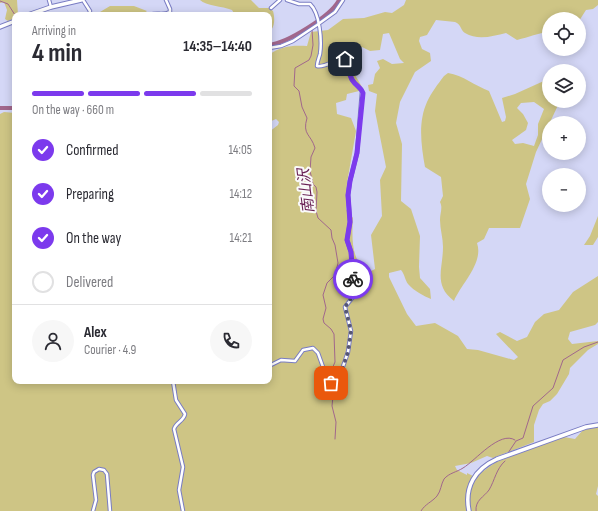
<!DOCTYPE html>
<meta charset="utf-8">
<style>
body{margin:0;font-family:"Sofia Sans Condensed","Noto Sans JP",sans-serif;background:#f7f7f7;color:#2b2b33;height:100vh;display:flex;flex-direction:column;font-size:15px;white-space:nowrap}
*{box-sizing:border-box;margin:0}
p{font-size:13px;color:#7c7c81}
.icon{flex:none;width:22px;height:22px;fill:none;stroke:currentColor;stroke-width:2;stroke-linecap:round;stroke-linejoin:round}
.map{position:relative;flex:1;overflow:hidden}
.side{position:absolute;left:12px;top:12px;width:260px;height:372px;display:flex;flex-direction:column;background:#fff;border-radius:8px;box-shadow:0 2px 10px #0003}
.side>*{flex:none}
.fabs{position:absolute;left:542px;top:12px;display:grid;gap:8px}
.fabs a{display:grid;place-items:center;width:44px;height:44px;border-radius:50%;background:#fff;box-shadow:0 2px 10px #0003;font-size:20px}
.pin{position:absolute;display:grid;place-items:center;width:34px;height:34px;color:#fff;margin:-17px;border-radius:8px;box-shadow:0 2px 6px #0006}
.courier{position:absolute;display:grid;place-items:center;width:40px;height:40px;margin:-20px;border:3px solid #7c3aed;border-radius:50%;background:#fff;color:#222;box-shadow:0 1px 5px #0007}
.head em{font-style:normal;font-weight:700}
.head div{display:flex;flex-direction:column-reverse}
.head{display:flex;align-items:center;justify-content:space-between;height:68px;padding:0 20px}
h1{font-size:26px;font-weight:700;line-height:30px}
.bar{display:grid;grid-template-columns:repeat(4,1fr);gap:6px 4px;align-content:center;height:48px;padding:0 20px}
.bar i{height:5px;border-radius:3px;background:#e1e1e2}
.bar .current{background:#7c3aed}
.bar p{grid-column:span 4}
.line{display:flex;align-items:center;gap:10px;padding:0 20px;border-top:1px solid #e1e1e2}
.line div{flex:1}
.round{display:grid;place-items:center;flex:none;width:42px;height:42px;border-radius:21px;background:#f7f7f7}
ol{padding:0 20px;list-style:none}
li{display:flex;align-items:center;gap:12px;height:44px}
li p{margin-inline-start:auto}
li .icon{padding:4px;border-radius:50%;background:#7c3aed;color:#fff;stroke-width:4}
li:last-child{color:#7c7c81}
li i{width:22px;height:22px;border:2px solid #e1e1e2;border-radius:50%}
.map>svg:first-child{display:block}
</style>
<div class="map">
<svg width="598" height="511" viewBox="0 0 598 511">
<rect width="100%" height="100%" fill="#d4d7f6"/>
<path fill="#cec585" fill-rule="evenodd" d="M0 0H17L18 15H15V18L8 21 5 19 7 10 4 2 0 3Z
M200 0H251L259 8H269L273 11C275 18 275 28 269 32V15H235L232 10C222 6 206 6 200 0Z
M406 0H598V5L593 9 586 10 579 21V19H549V32C538 33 529 37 517 40L506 33C493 36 478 41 465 33 461 31 461 24 455 22 449 21 442 21 436 20L427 35 420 37 419 41 422 49 430 53 431 61 415 72 400 102 396 123 402 144 401 201 411 209 420 236 419 267 420 278 430 289 431 299C424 296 414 291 408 284 405 280 405 275 401 270L389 273V277L407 314 416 326 435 323 458 336 467 349 478 350 514 360 518 357 496 334 500 332 517 341 527 337 535 322 544 314 559 310 573 292 598 276V322L595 325 570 332 568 339 572 344 598 341V344L588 350 570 368 569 374 557 394 550 401 543 404 539 410 534 425V442L493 458 487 456 471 463 455 466 457 470 467 475V473L475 477 496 462 564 437 575 439 583 430 598 427V486L596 494 598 496V511H0V114L4 112 15 113V381H269V132L278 125 279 122 276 119 269 122V55C280 46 293 45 307 46L311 32 328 30 343 19 364 18 385 12 392 13 404 5ZM389 33 400 59 404 63 392 64 383 59 377 61 380 68 375 74 373 84 368 85 369 91 377 94 375 111 386 167 380 180 382 216 371 235 375 269 371 271C350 265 352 236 353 218L346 209 347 183 356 131 351 118 337 114 336 103 346 100 347 94 359 91 362 87 351 68 350 57H339L338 49C346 48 354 48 362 47L370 51 380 50 383 34Z
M110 6H134L147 11 142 15 122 12V15H115L114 13 109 15H95Z
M448 73C463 75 475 86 489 91L502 122 505 121 506 117 502 98 515 94 546 80 549 82V101H560L536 152 526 184 530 199 520 228H489L484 239 477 243C484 263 461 284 454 301 433 285 443 269 443 247 443 238 440 229 440 220 440 213 443 208 440 202L443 196 441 177 425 167C421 145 418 122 427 102 431 93 438 84 444 76ZM534 102 544 109 538 124V135L534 146 523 143 515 144 512 140 526 130 528 123 523 114 517 108 521 103Z
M598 216V237L593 245H584L590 236Z"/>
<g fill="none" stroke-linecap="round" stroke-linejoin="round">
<path stroke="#a1678c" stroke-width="1" d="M0 1 8 4 15 15
M312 30 313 45 311 56 309 60 295 68 294 86 299 91 302 107 307 118C302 135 311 134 315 148L311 157 310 171 313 184 316 187 317 192 316 211 318 218 331 230 332 238 335 245 338 263 335 275 327 283 323 295 326 308 323 319 324 323 331 329 334 334 335 362 329 376V379
M328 385 333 396 332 406 336 422 335 439
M508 453 516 441 523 438 533 406 553 388 563 360 584 347 598 342
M421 511C425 504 432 502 437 496 441 491 441 484 444 479 449 473 457 472 463 468 475 461 500 430 515 440
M476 511C475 500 484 497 489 490 495 480 496 469 505 461"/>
<path stroke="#a1678c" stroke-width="4" d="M269 45C287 43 331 16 339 0
M0 108H15"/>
<defs>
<path id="street" d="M49 0 51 7
M83 0 90 11 89 15
M271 8 280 0
M150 15C157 12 163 16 170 12V9L166 0
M269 48 281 46 293 41 317 25 335 12 343 0
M269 315V325
M269 366 281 360 295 361 303 350 313 348 318 353 328 381 332 383 338 381 348 352 351 331 345 307 353 297 354 292 351 252 347 240 350 222 348 195 350 181 357 153 362 91 352 80 346 59C336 57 327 68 317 66 317 62 319 58 320 54 322 41 320 13 310 4H299L287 0
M173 381 176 400 185 414C184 421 176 422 174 429L183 467 179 490 183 511
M93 511 96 500 93 475 94 472 99 469 104 470 107 474 110 511"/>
<path id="secondary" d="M28 15 51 7 81 0
M0 27 15 21
M469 511C464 487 475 469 497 459L586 427 598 425"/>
</defs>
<use href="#street" stroke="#797cc3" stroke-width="4.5"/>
<use href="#secondary" stroke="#797cc3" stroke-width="5.5"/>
<use href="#street" stroke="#fff" stroke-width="2.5"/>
<use href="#secondary" stroke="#fff" stroke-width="3.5"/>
</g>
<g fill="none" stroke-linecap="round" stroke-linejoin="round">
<path stroke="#565673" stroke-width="4" stroke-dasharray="0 7.2" d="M331 383H335L339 379 348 352 351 331 345 307 352 297 353 279"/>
<path stroke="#7c3aed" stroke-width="5" d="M345 59 348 61C349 68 348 75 353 81 356 86 361 87 363 93L357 153 350 181 348 195 350 222 347 240 351 252 353 279"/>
</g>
<g text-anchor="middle" stroke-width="4" stroke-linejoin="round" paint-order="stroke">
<g font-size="15" font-style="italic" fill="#681f53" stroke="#fafafa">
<text transform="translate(306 191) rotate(-97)" y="5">南山沢</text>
</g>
</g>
</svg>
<div class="fabs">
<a><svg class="icon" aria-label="locate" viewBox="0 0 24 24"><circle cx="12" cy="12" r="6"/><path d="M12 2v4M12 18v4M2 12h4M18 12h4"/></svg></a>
<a><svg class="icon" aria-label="layers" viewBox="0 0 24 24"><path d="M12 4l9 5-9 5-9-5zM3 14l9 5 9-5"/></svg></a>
<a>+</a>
<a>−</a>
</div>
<div class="pin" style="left:331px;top:383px;background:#ea580c"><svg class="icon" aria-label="bag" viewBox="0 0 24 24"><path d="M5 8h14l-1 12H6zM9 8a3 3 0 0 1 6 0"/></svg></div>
<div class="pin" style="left:345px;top:59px;background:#1f2937"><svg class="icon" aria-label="home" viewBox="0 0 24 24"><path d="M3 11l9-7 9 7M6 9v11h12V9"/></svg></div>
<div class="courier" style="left:353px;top:279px"><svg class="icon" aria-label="bike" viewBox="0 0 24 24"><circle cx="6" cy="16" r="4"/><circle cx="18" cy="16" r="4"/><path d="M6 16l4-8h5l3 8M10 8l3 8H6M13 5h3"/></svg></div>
<section class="side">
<div class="head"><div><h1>4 min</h1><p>Arriving in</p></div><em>14:35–14:40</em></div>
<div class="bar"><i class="current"></i><i class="current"></i><i class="current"></i><i></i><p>On the way · 660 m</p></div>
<ol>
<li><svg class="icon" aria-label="check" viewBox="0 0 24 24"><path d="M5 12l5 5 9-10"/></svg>Confirmed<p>14:05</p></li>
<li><svg class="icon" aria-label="check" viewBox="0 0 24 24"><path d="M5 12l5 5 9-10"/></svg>Preparing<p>14:12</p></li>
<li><svg class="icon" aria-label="check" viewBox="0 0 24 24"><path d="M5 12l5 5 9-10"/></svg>On the way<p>14:21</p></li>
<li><i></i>Delivered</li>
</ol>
<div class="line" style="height:72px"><a class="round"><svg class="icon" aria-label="person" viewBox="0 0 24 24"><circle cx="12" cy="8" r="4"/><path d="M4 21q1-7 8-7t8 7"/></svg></a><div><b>Alex</b><p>Courier · 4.9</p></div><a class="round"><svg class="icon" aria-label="phone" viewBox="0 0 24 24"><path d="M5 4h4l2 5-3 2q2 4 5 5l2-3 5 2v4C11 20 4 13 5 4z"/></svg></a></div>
</section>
</div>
